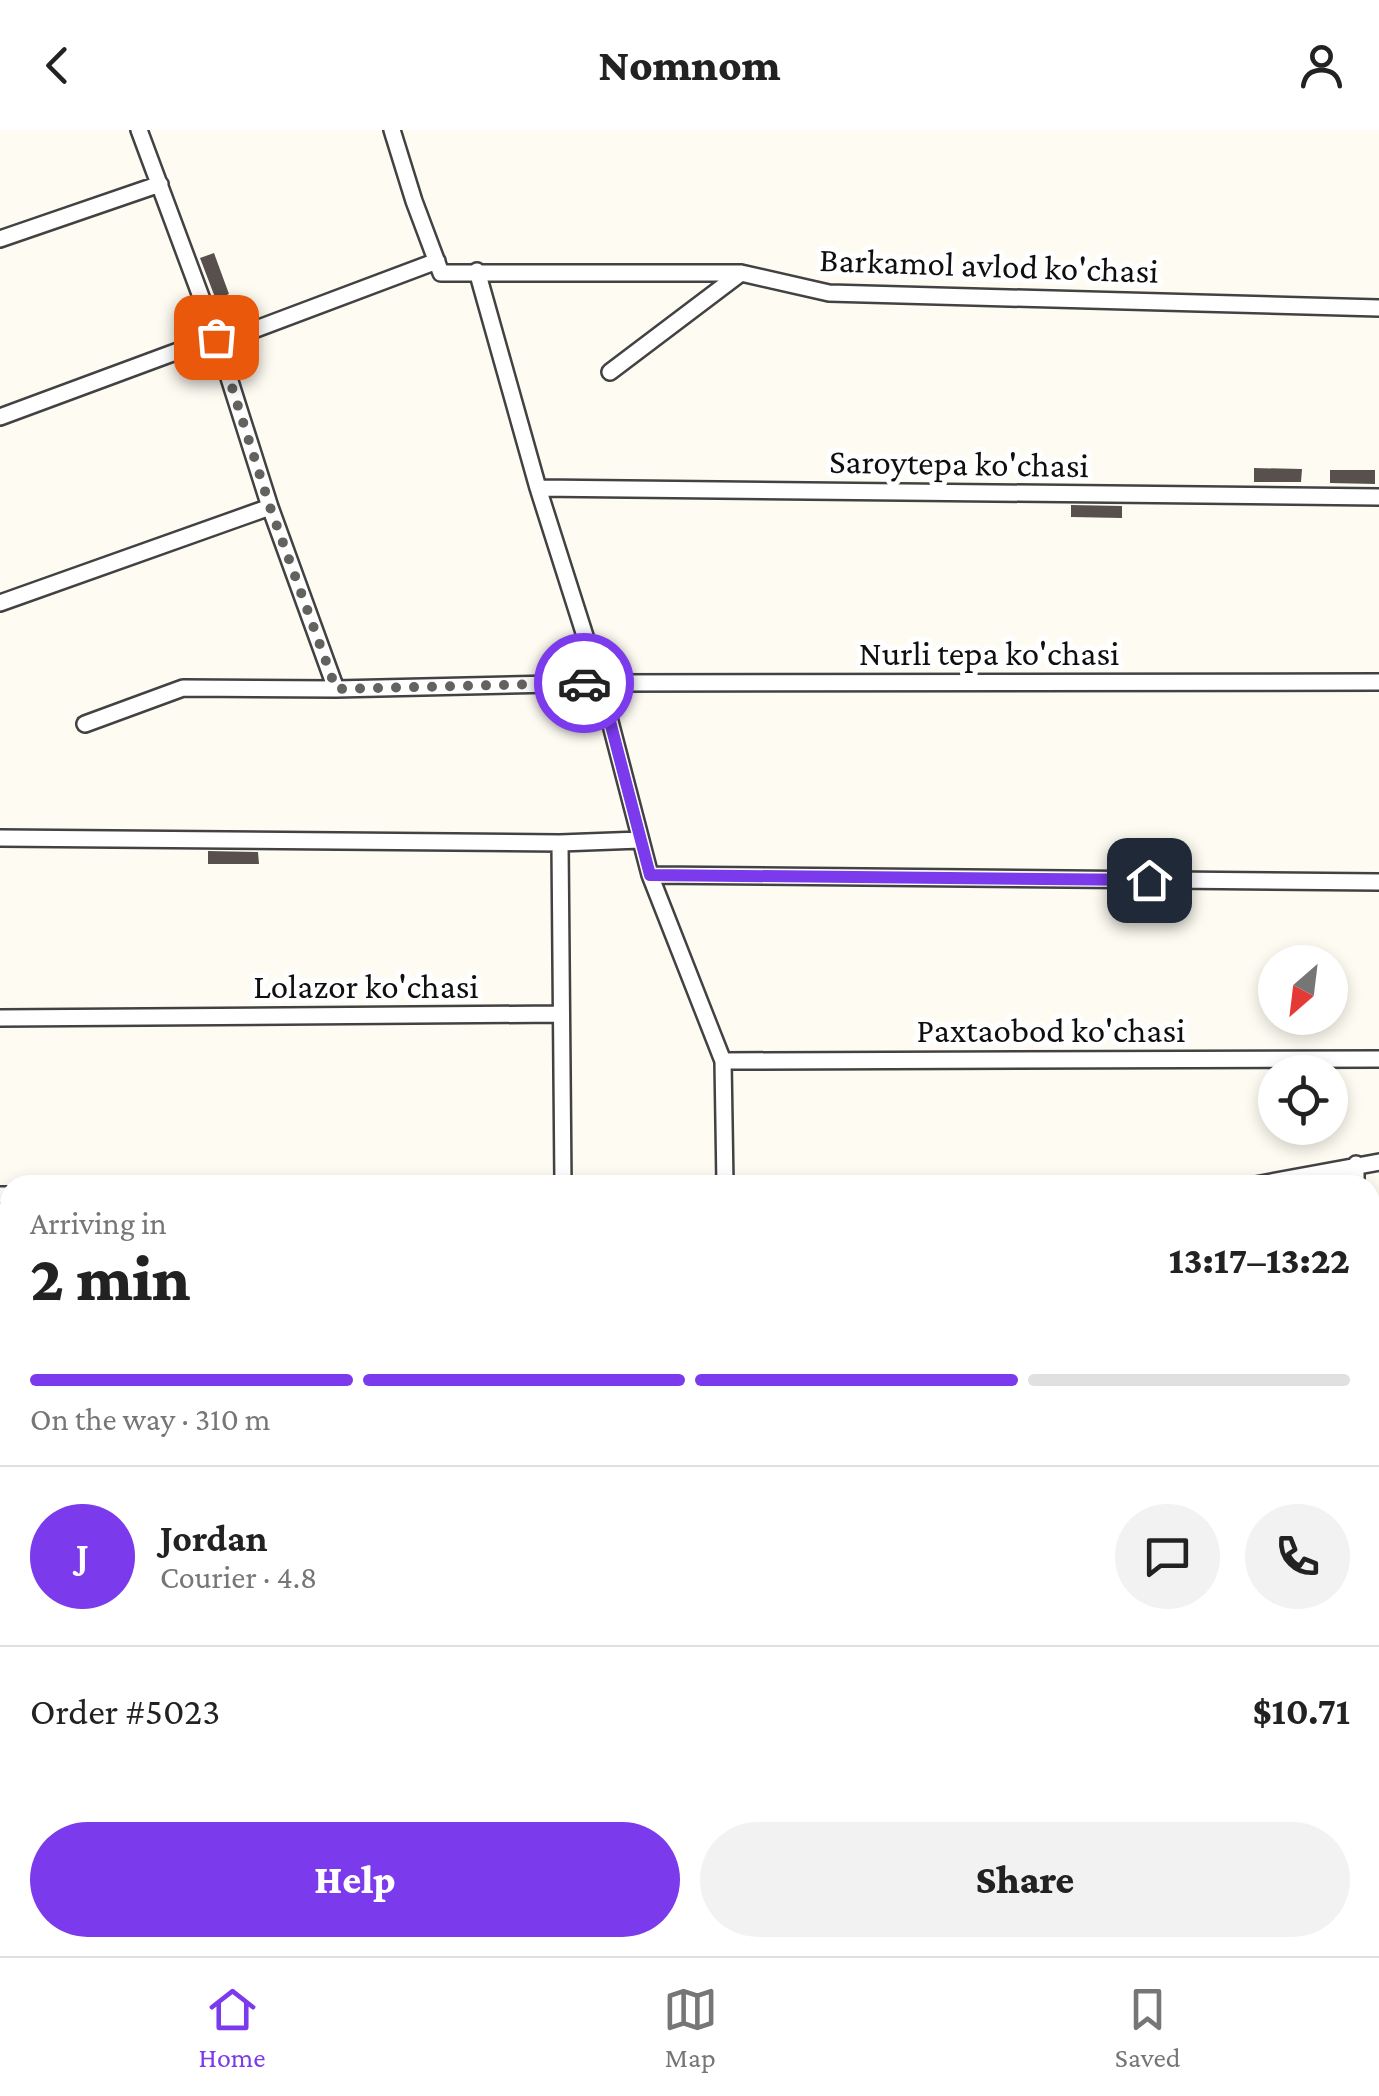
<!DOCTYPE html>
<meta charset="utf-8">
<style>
body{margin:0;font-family:"Crimson Pro",serif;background:#f2f2f2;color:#222;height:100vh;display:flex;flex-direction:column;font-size:38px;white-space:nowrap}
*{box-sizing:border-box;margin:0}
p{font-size:32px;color:#767676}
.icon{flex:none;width:55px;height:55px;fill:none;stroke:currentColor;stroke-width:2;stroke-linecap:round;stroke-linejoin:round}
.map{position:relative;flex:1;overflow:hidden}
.details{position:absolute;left:0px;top:1045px;width:1380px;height:782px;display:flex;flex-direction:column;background:#fff;border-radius:30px 30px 0 0;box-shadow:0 5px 15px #0003}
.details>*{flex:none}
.needle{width:65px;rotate:208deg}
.buttons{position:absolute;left:1258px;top:815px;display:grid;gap:20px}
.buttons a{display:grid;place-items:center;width:90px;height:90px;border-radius:50%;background:#fff;box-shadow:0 5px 15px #0003;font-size:50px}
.pin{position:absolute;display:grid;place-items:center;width:85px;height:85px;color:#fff;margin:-42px;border-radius:20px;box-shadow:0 5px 15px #0006}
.courier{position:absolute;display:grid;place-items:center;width:100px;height:100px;margin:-50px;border:8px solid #7c3aed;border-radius:50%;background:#fff;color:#222;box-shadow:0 2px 12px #0007}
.headline em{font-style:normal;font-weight:800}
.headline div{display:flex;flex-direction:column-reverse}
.headline{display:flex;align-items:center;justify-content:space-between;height:170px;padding:0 30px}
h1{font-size:65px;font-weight:800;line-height:75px}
.bar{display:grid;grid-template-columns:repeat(4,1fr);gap:15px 10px;align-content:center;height:120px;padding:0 30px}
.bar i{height:12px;border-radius:8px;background:#e0e0e0}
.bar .selected{background:#7c3aed}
.bar p{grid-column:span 4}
.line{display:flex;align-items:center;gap:25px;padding:0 30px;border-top:2px solid #e0e0e0}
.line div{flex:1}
.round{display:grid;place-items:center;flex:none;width:105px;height:105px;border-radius:52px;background:#f2f2f2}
.button{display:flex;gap:20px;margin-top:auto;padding:20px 30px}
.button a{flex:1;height:115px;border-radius:60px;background:#7c3aed;color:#fff;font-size:40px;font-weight:800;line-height:115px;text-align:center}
.button a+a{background:#f2f2f2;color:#222}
header{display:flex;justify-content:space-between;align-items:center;height:130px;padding:0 30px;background:#fff;font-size:45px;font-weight:800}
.tab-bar{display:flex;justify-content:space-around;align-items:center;height:140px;border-top:2px solid #e0e0e0;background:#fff;font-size:28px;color:#767676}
.tab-bar a{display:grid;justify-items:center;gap:5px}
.tab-bar .selected{color:#7c3aed}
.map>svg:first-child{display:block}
</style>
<header><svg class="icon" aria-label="back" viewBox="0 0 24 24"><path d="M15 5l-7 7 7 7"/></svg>Nomnom<svg class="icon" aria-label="person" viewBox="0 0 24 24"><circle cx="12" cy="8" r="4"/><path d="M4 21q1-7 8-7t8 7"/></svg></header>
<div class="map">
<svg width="1379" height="1826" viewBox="0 0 1379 1826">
<rect width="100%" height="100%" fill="#fefcf2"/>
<path fill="#57504c" d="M214 123 229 164 216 170 200 128Z
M1254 338 1302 339 1301 352H1254Z
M1330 340H1375V354L1330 353Z
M1071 375 1122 376V388L1071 387Z
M208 721 258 722 259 734H208Z"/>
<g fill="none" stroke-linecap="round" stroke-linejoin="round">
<defs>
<path id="street" d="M139 0 216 207 270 377 336 559 600 553 1379 552
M392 0 414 71 441 143H741L829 163 1379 178
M0 109 160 54
M477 141 538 358 600 553 650 745 723 931 725 1055
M219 213 437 131
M610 242 741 143
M0 287 216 207
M538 358 1379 367
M0 473 270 377
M85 594 183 558 336 559
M0 708 560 713 640 710
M560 713 563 1055
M650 745 1379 752
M0 888 561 884
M723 931 1379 929
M1255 1055 1379 1032
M1356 1055V1034
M0 1065H10
M0 1240H10
M1370 1284 1379 1285
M0 1425 10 1424
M0 1518 10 1529
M0 1651 10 1671
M81 1818 85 1826
M289 1818 297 1826
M578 1818 582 1826
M831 1818 835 1826
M1083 1818 1087 1826
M1341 1818 1346 1826"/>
</defs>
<use href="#street" stroke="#424242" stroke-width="20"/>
<use href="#street" stroke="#fff" stroke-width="15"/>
</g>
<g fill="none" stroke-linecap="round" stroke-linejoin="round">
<path stroke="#63625e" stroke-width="10" stroke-dasharray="0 18" d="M216 207 270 377 336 559 584 553"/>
<path stroke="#7c3aed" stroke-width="12" d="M584 553H600L650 745 1149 750"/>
</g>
<g text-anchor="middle" stroke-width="10" stroke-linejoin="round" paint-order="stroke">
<g font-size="35" fill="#0f0f0f" stroke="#fff">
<text transform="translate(989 135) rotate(2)" y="12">Barkamol avlod ko'chasi</text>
<text transform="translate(959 333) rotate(1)" y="12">Saroytepa ko'chasi</text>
<text x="989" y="535">Nurli tepa ko'chasi</text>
<text x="366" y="868">Lolazor ko'chasi</text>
<text x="1051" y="912">Paxtaobod ko'chasi</text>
</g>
</g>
</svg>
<div class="buttons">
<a><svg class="needle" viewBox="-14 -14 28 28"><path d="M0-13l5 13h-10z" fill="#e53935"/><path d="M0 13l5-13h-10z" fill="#767676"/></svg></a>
<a><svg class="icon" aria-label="locate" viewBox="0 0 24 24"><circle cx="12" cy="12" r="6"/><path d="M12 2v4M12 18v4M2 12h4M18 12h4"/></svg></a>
</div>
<div class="pin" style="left:216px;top:207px;background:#ea580c"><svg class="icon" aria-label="bag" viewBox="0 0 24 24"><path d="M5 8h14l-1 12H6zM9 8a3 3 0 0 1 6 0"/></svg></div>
<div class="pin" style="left:1149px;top:750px;background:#1f2937"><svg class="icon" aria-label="home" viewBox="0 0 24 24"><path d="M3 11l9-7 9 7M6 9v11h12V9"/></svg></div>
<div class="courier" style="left:584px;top:553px"><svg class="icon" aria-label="car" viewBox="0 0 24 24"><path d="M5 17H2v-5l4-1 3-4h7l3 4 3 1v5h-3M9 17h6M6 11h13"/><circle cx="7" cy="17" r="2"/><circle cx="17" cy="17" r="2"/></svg></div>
<section class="details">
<div class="headline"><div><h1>2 min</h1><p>Arriving in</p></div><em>13:17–13:22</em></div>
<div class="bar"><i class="selected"></i><i class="selected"></i><i class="selected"></i><i></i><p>On the way · 310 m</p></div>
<div class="line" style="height:180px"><b class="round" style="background:#7c3aed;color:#fff">J</b><div><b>Jordan</b><p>Courier · 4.8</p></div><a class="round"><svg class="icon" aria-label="chat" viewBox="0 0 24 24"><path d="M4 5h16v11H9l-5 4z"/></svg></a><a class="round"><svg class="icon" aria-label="phone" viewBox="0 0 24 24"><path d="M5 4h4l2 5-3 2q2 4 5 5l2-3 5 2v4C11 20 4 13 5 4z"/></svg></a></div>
<div class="line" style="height:130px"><div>Order #5023</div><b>$10.71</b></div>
<div class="button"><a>Help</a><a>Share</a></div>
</section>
</div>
<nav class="tab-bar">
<a class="selected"><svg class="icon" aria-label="home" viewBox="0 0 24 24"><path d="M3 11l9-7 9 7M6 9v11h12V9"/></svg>Home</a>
<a><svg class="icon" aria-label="map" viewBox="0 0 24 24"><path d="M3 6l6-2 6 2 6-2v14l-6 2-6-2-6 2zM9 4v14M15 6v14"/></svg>Map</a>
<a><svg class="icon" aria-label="saved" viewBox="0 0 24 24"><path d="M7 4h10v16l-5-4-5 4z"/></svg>Saved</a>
</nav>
